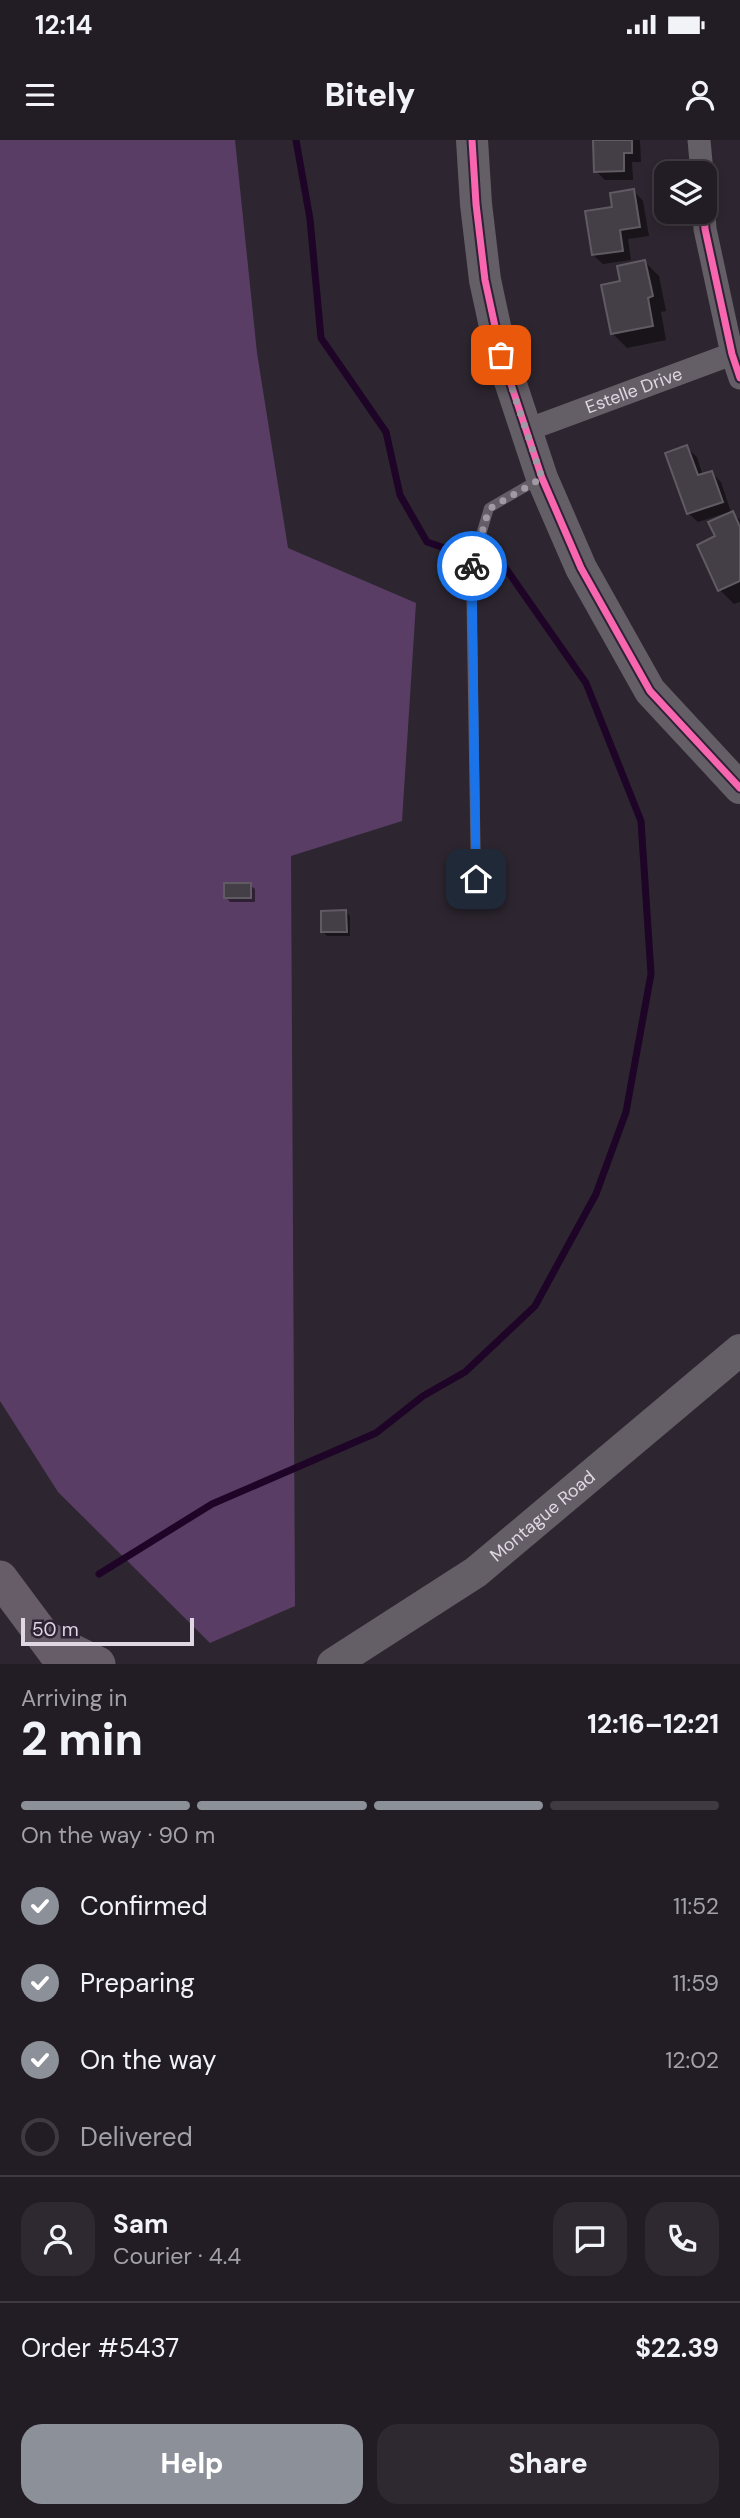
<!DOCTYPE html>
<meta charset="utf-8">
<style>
body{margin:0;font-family:"DM Sans",sans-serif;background:#2e2931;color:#f1f3f6;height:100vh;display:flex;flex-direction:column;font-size:26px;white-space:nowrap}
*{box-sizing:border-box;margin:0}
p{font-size:23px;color:#a2a1a6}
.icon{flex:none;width:38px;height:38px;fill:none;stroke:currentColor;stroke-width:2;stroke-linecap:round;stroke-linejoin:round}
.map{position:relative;height:1524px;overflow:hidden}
.drawer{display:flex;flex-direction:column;background:#221c24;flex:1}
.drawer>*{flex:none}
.tools{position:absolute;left:654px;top:21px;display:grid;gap:14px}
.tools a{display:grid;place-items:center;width:63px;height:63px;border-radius:14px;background:#221c24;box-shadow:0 4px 10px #0003,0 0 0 2px #3f3a41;font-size:35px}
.scale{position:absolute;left:21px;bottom:18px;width:173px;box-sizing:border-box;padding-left:7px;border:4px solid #dfd7e3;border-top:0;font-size:19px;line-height:24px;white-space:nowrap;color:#dfd7e3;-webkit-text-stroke:5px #2f2234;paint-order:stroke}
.pin{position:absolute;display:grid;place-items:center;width:60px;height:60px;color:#fff;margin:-30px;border-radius:14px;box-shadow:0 4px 10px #0006}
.courier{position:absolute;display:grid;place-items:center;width:70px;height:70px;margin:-35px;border:5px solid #1a73e8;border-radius:50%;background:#fff;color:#222;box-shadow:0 2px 9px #0007}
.headline em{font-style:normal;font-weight:800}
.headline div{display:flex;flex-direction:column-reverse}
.headline{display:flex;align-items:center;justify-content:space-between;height:119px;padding:0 21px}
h1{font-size:46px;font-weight:800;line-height:52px}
.bar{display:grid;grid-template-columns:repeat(4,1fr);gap:10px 7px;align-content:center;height:84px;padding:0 21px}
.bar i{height:9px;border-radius:5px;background:#3f3a41}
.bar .on{background:#8c9099}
.bar p{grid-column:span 4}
.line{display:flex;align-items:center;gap:18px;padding:0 21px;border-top:2px solid #3f3a41}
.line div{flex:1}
.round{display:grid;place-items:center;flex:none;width:74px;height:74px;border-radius:21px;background:#2e2931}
ol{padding:0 21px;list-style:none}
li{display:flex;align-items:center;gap:21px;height:77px}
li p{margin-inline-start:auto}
li .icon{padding:7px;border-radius:50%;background:#8c9099;color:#fff;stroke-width:4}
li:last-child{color:#a2a1a6}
li i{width:38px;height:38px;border:4px solid #3f3a41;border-radius:50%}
.primary-button{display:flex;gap:14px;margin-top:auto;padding:14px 21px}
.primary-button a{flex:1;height:80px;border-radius:21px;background:#8c9099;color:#fff;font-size:28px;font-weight:800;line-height:80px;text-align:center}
.primary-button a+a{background:#2e2931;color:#f1f3f6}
.status{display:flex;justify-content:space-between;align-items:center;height:49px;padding:0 35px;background:#221c24;direction:ltr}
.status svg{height:19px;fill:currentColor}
header{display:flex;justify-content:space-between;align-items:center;height:91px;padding:0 21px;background:#221c24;font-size:32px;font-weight:800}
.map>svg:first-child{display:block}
</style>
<div class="status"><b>12:14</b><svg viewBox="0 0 49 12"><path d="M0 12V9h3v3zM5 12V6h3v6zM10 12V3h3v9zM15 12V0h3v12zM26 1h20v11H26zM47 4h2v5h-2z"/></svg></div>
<header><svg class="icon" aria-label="menu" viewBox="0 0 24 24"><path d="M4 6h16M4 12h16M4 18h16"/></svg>Bitely<svg class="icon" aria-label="person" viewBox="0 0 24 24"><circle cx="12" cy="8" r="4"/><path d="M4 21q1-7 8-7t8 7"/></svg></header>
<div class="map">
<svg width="740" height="1524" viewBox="0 0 740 1524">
<rect width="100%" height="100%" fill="#2d2630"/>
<path fill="#5a3d65" d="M0 0H235L257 213 288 408 416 463 402 681 291 716 295 1466 210 1503 58 1352 0 1261Z"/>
<path fill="#0007" d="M595 0H640L641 22H632L633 40H605L596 31Z
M634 51 643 61 649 96 628 99 631 120 603 124 593 115 614 68Z
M645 122 659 136 666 171 661 172 666 200 627 208 612 193 622 142Z
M687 308 697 317 703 336 712 333 721 342 731 372 740 380V462L734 464 720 450 727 375 726 373 698 382 688 373Z
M250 745 255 749V762H230L226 757Z
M346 772 350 776V796H327L323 792Z"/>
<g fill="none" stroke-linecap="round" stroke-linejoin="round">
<path stroke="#1e0426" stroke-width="7" d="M296 0 310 79 321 198 386 292 400 355 427 402 453 411
M99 1434 212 1364 376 1293 423 1256 465 1232 535 1166 596 1054 626 972 651 834 641 681 586 543 502 423"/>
</g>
<path fill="#443e46" stroke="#605a63" stroke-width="2" d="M593 0H632V13H624V31L594 32Z
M634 49 640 87 620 90 623 111 592 115 585 71 612 67 610 53Z
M645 120 653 156 648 158 653 186 611 194 601 145 620 141 617 126Z
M687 305 698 335 712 331 723 362 687 374 665 313Z
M733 371 740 387V441L718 451 697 405 715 396 708 382Z
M224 743H251V758H224Z
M346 770 347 792H321V771Z"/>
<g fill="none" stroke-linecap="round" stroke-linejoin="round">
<path stroke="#645e66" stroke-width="10" d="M476 739 471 428 489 368 539 339"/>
<g stroke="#645e66" stroke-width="23">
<path d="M699 0 702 33"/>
<path d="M704 72 705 89 732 214 740 238"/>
<path id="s1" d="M527 290 740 211"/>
</g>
<g stroke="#645e66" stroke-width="32">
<path d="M472 0 476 64 485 140 501 214 542 338 581 428 650 551 740 648"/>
<path id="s2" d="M333 1524 476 1432 740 1210"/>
</g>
<path stroke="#665d69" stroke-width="35" d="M0 1438 64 1524
M45 1498 98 1524"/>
<defs>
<path id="cycleway" d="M472 0 476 64 485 140 501 214 542 338 581 428 650 551 740 648
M704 72 705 89 732 214 740 238"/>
</defs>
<use href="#cycleway" stroke="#2f2234" stroke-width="11"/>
<use href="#cycleway" stroke="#f766af" stroke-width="7"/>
</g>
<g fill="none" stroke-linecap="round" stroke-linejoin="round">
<path stroke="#a199a4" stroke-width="7" stroke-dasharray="0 12.6" d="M472 426 489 369 542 338 501 215"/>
<path stroke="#1a73e8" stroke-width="9" d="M472 426 476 739"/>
</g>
<g text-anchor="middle" stroke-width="5" stroke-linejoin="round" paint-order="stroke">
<g font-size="18" fill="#dfd7e3" stroke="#2f2234">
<text dy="6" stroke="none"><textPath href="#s1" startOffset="114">Estelle Drive</textPath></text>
<text dy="6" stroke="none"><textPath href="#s2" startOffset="257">Montague Road</textPath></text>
</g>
</g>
</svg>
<div class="tools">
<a><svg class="icon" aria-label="layers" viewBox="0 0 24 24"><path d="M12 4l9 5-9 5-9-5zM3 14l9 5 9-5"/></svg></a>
</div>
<div class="scale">50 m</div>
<div class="pin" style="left:501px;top:215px;background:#ea580c"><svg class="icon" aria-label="bag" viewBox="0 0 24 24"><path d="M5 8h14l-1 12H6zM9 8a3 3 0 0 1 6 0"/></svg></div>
<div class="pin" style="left:476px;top:739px;background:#1f2937"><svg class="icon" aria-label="home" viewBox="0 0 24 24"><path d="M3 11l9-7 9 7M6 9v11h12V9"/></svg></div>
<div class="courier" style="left:472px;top:426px"><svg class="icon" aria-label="bike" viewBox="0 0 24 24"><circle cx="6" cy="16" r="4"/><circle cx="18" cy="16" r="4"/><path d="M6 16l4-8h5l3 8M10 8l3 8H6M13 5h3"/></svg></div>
</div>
<section class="drawer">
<div class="headline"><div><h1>2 min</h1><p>Arriving in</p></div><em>12:16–12:21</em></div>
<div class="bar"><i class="on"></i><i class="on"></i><i class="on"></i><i></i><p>On the way · 90 m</p></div>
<ol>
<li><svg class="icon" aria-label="check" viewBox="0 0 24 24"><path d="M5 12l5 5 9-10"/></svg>Confirmed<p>11:52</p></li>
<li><svg class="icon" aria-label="check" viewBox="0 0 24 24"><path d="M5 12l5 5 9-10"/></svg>Preparing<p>11:59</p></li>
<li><svg class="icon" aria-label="check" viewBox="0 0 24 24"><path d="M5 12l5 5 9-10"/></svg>On the way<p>12:02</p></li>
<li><i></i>Delivered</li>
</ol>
<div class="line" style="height:126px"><a class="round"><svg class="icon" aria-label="person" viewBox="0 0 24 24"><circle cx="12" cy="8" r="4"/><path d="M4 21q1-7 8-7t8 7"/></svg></a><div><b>Sam</b><p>Courier · 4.4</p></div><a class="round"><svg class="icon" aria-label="chat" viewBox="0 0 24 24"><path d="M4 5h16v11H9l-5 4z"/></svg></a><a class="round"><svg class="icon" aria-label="phone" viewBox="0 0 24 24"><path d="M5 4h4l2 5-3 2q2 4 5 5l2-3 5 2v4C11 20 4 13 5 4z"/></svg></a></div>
<div class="line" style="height:91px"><div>Order #5437</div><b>$22.39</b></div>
<div class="primary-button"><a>Help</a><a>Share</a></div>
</section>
